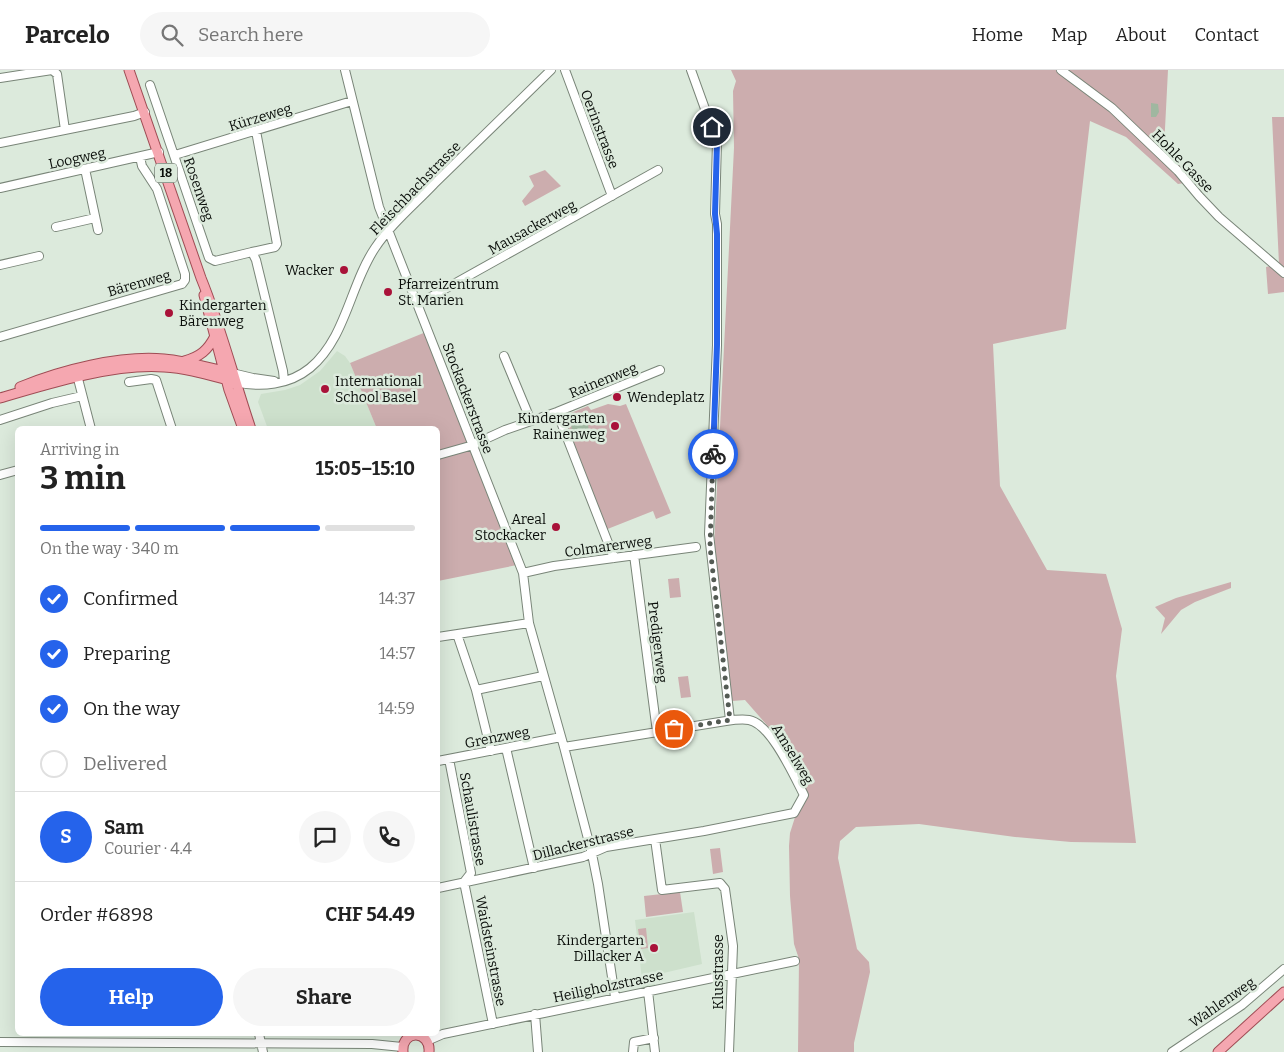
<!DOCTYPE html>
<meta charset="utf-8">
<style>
body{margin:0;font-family:Bitter,serif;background:#f6f6f6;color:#222;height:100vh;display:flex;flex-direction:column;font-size:19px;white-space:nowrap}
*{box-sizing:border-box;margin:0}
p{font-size:16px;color:#767676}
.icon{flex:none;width:28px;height:28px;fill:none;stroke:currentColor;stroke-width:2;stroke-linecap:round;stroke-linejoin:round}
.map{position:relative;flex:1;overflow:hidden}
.side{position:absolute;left:15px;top:356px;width:425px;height:610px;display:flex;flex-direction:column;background:#fff;border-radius:8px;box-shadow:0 5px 20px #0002}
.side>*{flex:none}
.pin{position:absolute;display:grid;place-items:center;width:42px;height:42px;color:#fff;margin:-21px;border:2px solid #fff;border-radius:50%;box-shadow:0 1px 5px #0007}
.courier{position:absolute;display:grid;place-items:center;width:50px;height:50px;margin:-25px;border:4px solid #2563eb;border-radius:50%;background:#fff;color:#222;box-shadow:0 1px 6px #0007}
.summary em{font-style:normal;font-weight:700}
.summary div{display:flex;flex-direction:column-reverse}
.summary{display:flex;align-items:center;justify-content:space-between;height:85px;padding:0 25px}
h1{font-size:32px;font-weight:700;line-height:38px}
.bar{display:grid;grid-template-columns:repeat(4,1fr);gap:8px 5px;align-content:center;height:60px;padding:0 25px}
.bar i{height:6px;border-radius:4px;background:#e0e0e0}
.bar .active{background:#2563eb}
.bar p{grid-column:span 4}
.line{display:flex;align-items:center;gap:12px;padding:0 25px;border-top:1px solid #e0e0e0}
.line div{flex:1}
.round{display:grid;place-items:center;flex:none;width:52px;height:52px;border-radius:26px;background:#f6f6f6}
ol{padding:0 25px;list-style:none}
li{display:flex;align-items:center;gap:15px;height:55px}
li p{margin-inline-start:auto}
li .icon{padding:5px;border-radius:50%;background:#2563eb;color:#fff;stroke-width:4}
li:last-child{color:#767676}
li i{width:28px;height:28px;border:2px solid #e0e0e0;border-radius:50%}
.action{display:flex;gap:10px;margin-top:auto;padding:10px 25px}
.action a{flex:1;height:58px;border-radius:30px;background:#2563eb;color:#fff;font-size:20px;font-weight:700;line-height:58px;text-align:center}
.action a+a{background:#f6f6f6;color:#222}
header{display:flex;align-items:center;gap:30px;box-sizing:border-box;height:70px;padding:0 25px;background:#fff;border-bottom:1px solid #e0e0e0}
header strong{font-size:24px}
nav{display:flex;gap:28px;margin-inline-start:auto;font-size:18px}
.search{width:350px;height:45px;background:#f6f6f6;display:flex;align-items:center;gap:12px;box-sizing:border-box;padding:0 18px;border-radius:28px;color:#767676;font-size:19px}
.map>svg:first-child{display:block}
</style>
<header>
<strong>Parcelo</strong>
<div class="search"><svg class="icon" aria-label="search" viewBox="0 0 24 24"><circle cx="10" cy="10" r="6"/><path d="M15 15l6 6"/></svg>Search here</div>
<nav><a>Home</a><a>Map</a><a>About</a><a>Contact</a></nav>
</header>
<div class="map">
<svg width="1284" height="982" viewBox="0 0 1284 982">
<rect width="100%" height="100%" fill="#dceadc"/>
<path fill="#cde0cc" d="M337 281 345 286 350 293 377 359H268L258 332 261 324 285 320 300 315 320 301Z
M694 842 702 894 655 905V916L643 918 635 850Z"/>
<path fill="#ccadae" d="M731 0H1168L1164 78 1184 100 1191 112 1178 114 1126 67 1090 51 1066 259 993 274 1000 416 1047 500 1106 504 1122 559 1116 606 1136 773 1071 772 1015 767 919 754 856 757 840 771 838 788 857 879 869 892 870 902 854 973V982H798L799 889 794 874 790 826 789 776 790 763 797 741 807 725 773 662 745 630 732 631 714 477 734 78 733 21 736 11Z
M1272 47H1284V222L1268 224 1266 197 1279 194Z
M545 100 561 116 525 136 522 131 534 116 529 106Z
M426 262 442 307 517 495 438 511V359H377L350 293Z
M608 334 620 336 626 334 671 443 656 449 653 441 605 460 561 347 588 336 591 340Z
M679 508 681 527 670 528 668 509Z
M1231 512V518L1195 532 1181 540 1161 564 1165 548 1155 537 1176 528Z
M688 606 691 627 681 628 678 607Z
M720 778 723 802 713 804 710 779Z
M680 822 683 842 646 847 644 826Z
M646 858 648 878 641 879 638 859Z"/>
<path fill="#a0b7a0" d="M1151 33 1158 34 1159 42 1156 47H1151Z
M582 346 586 348 588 352 589 366 583 370 578 369 572 363 571 351Z"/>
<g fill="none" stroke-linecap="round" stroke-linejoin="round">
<defs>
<path id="minor" d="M345 0 379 137 523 503 529 553 564 677 592 784 598 814 615 927
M565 0 612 126
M691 0 717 72 715 144 717 154V275L709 464 730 650
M1061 0 1112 38 1178 101 1199 126 1219 147 1284 203
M0 8 52 0 57 4 65 60
M150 15 209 188 215 191 252 182 256 190 283 301 284 311
M0 73 134 46 145 42
M175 85 352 31
M85 99 98 160
M0 118 159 82
M56 157 95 148
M252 182 275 177 277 174 256 61
M0 195 39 186
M418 234 658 100
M0 267 182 214 185 210V204L157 119 142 96 140 87
M504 286 531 351
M76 301 91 359
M232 303 253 308 274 311
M129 312 151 309 156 310 172 359
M235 312C261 318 289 315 310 298 346 268 350 215 375 178 391 154 414 135 434 114 473 76 512 38 551 0
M557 342 614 488
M0 350 52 333 82 326
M438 385 470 376 505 360 557 342 660 300
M0 405 18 400
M634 485 657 662
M523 503 554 496 696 477
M457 564 476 620 491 681
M438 567 529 553
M476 620 543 606
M506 678 534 798
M449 689 471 803 464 812 493 954
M438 691 561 667
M655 769 662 820 720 813 725 819 733 876 729 982
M438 818 583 787 606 777 704 761 794 743 804 725C794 706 771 654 749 650 742 649 733 650 726 651L564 677
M648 921 655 982
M535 944 538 982
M259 964 263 982
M427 971 443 964 795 891
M0 972 372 974 402 977
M633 982 634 972 654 968
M1172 982 1242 935 1284 899"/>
<path id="major" d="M129 0 201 208C221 257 234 309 251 359
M204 225 229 320 243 359
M184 291C200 287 208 280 215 266
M20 317C61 300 120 285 164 289 187 291 209 298 232 303
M0 328C47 314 115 293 164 297 188 298 212 306 235 312
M403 982C401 959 431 960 429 982
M1218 982 1284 922"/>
</defs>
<use href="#minor" stroke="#798578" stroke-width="10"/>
<use href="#major" stroke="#9f4c54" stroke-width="11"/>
<use href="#minor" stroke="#fff" stroke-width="8"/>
<use href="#major" stroke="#f5a7b0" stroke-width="9"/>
</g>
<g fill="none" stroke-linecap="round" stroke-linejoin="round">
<path stroke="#545b54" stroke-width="5" stroke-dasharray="0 9" d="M674 659 730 650 710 477 713 384"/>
<path stroke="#2563eb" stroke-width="6" d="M712 57 717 72 715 144 717 164V275L713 384"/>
</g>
<g fill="#a91239" stroke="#dceadc" stroke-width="2">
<circle cx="344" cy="200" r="5"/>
<circle cx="388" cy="222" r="5"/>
<circle cx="169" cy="243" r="5"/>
<circle cx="325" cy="319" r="5"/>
<circle cx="617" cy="327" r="5"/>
<circle cx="615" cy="356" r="5"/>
<circle cx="556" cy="457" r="5"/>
<circle cx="654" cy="878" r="5"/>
</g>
<g text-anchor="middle" stroke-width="5" stroke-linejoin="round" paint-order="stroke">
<rect fill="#dceadc" stroke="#495049" stroke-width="1" x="155" y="93.5" width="22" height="19" rx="4"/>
<g font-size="12" font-weight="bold" fill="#0a0e0a">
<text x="166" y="107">18</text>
</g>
<g font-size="14" fill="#0a0e0a" stroke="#dceadc">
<text transform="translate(260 47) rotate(-17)" y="5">Kürzeweg</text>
<text transform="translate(600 59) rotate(69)" y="5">Oerinstrasse</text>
<text transform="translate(77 88) rotate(-12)" y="5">Loogweg</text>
<text transform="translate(1183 91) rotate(46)" y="5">Hohle Gasse</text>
<text transform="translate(415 118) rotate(-46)" y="5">Fleischbachstrasse</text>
<text transform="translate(199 119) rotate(71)" y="5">Rosenweg</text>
<text transform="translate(532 157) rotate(-29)" y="5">Mausackerweg</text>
<text transform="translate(139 213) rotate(-16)" y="5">Bärenweg</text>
<text transform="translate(603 310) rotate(-22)" y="5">Rainenweg</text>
<text transform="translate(468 328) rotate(69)" y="5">Stockackerstrasse</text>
<text transform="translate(608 476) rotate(-8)" y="5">Colmarerweg</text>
<text transform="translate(658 572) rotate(83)" y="5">Predigerweg</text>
<text transform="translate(497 667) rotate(-11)" y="5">Grenzweg</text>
<text transform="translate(793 684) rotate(59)" y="5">Amselweg</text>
<text transform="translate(473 749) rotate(80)" y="5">Schaulistrasse</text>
<text transform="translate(583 773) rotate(-14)" y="5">Dillackerstrasse</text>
<text transform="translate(491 881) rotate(79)" y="5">Waidsteinstrasse</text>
<text transform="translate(718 902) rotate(-90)" y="5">Klusstrasse</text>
<text transform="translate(608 916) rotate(-12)" y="5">Heiligholzstrasse</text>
<text transform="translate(1222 932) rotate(-35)" y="5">Wahlenweg</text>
</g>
<g font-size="14" fill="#0a0e0a" stroke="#dceadc" text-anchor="end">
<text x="334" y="205">Wacker</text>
<text x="398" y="219" text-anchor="start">Pfarreizentrum<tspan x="398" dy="16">St. Marien</tspan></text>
<text x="179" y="240" text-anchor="start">Kindergarten<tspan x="179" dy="16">Bärenweg</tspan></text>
<text x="335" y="316" text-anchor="start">International<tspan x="335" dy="16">School Basel</tspan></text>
<text x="627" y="332" text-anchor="start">Wendeplatz</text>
<text x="605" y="353">Kindergarten<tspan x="605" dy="16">Rainenweg</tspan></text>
<text x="546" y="454">Areal<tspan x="546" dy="16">Stockacker</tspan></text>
<text x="644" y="875">Kindergarten<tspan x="644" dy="16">Dillacker A</tspan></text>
</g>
</g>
</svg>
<div class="pin" style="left:674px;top:659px;background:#ea580c"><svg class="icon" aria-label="bag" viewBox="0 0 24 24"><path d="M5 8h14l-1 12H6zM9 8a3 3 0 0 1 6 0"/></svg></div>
<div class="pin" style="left:712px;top:57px;background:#1f2937"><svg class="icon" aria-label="home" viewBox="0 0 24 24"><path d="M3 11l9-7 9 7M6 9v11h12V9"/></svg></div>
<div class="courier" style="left:713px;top:384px"><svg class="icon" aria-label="bike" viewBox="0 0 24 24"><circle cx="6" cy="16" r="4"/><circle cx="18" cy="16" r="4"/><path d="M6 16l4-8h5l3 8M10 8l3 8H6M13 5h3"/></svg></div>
<section class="side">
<div class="summary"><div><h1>3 min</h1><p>Arriving in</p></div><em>15:05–15:10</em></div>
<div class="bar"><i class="active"></i><i class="active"></i><i class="active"></i><i></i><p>On the way · 340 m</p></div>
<ol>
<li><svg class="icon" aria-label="check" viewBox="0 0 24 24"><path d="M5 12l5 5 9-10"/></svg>Confirmed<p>14:37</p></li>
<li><svg class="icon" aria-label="check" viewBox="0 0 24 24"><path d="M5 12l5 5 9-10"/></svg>Preparing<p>14:57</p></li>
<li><svg class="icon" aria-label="check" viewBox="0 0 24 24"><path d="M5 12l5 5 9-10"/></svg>On the way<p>14:59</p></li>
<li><i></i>Delivered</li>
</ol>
<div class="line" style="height:90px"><b class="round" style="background:#2563eb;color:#fff">S</b><div><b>Sam</b><p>Courier · 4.4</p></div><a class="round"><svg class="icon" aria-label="chat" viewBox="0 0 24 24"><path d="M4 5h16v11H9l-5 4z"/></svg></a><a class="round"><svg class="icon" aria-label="phone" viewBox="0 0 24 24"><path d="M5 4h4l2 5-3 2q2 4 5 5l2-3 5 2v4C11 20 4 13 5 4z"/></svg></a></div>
<div class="line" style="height:65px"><div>Order #6898</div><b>CHF 54.49</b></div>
<div class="action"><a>Help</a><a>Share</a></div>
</section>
</div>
